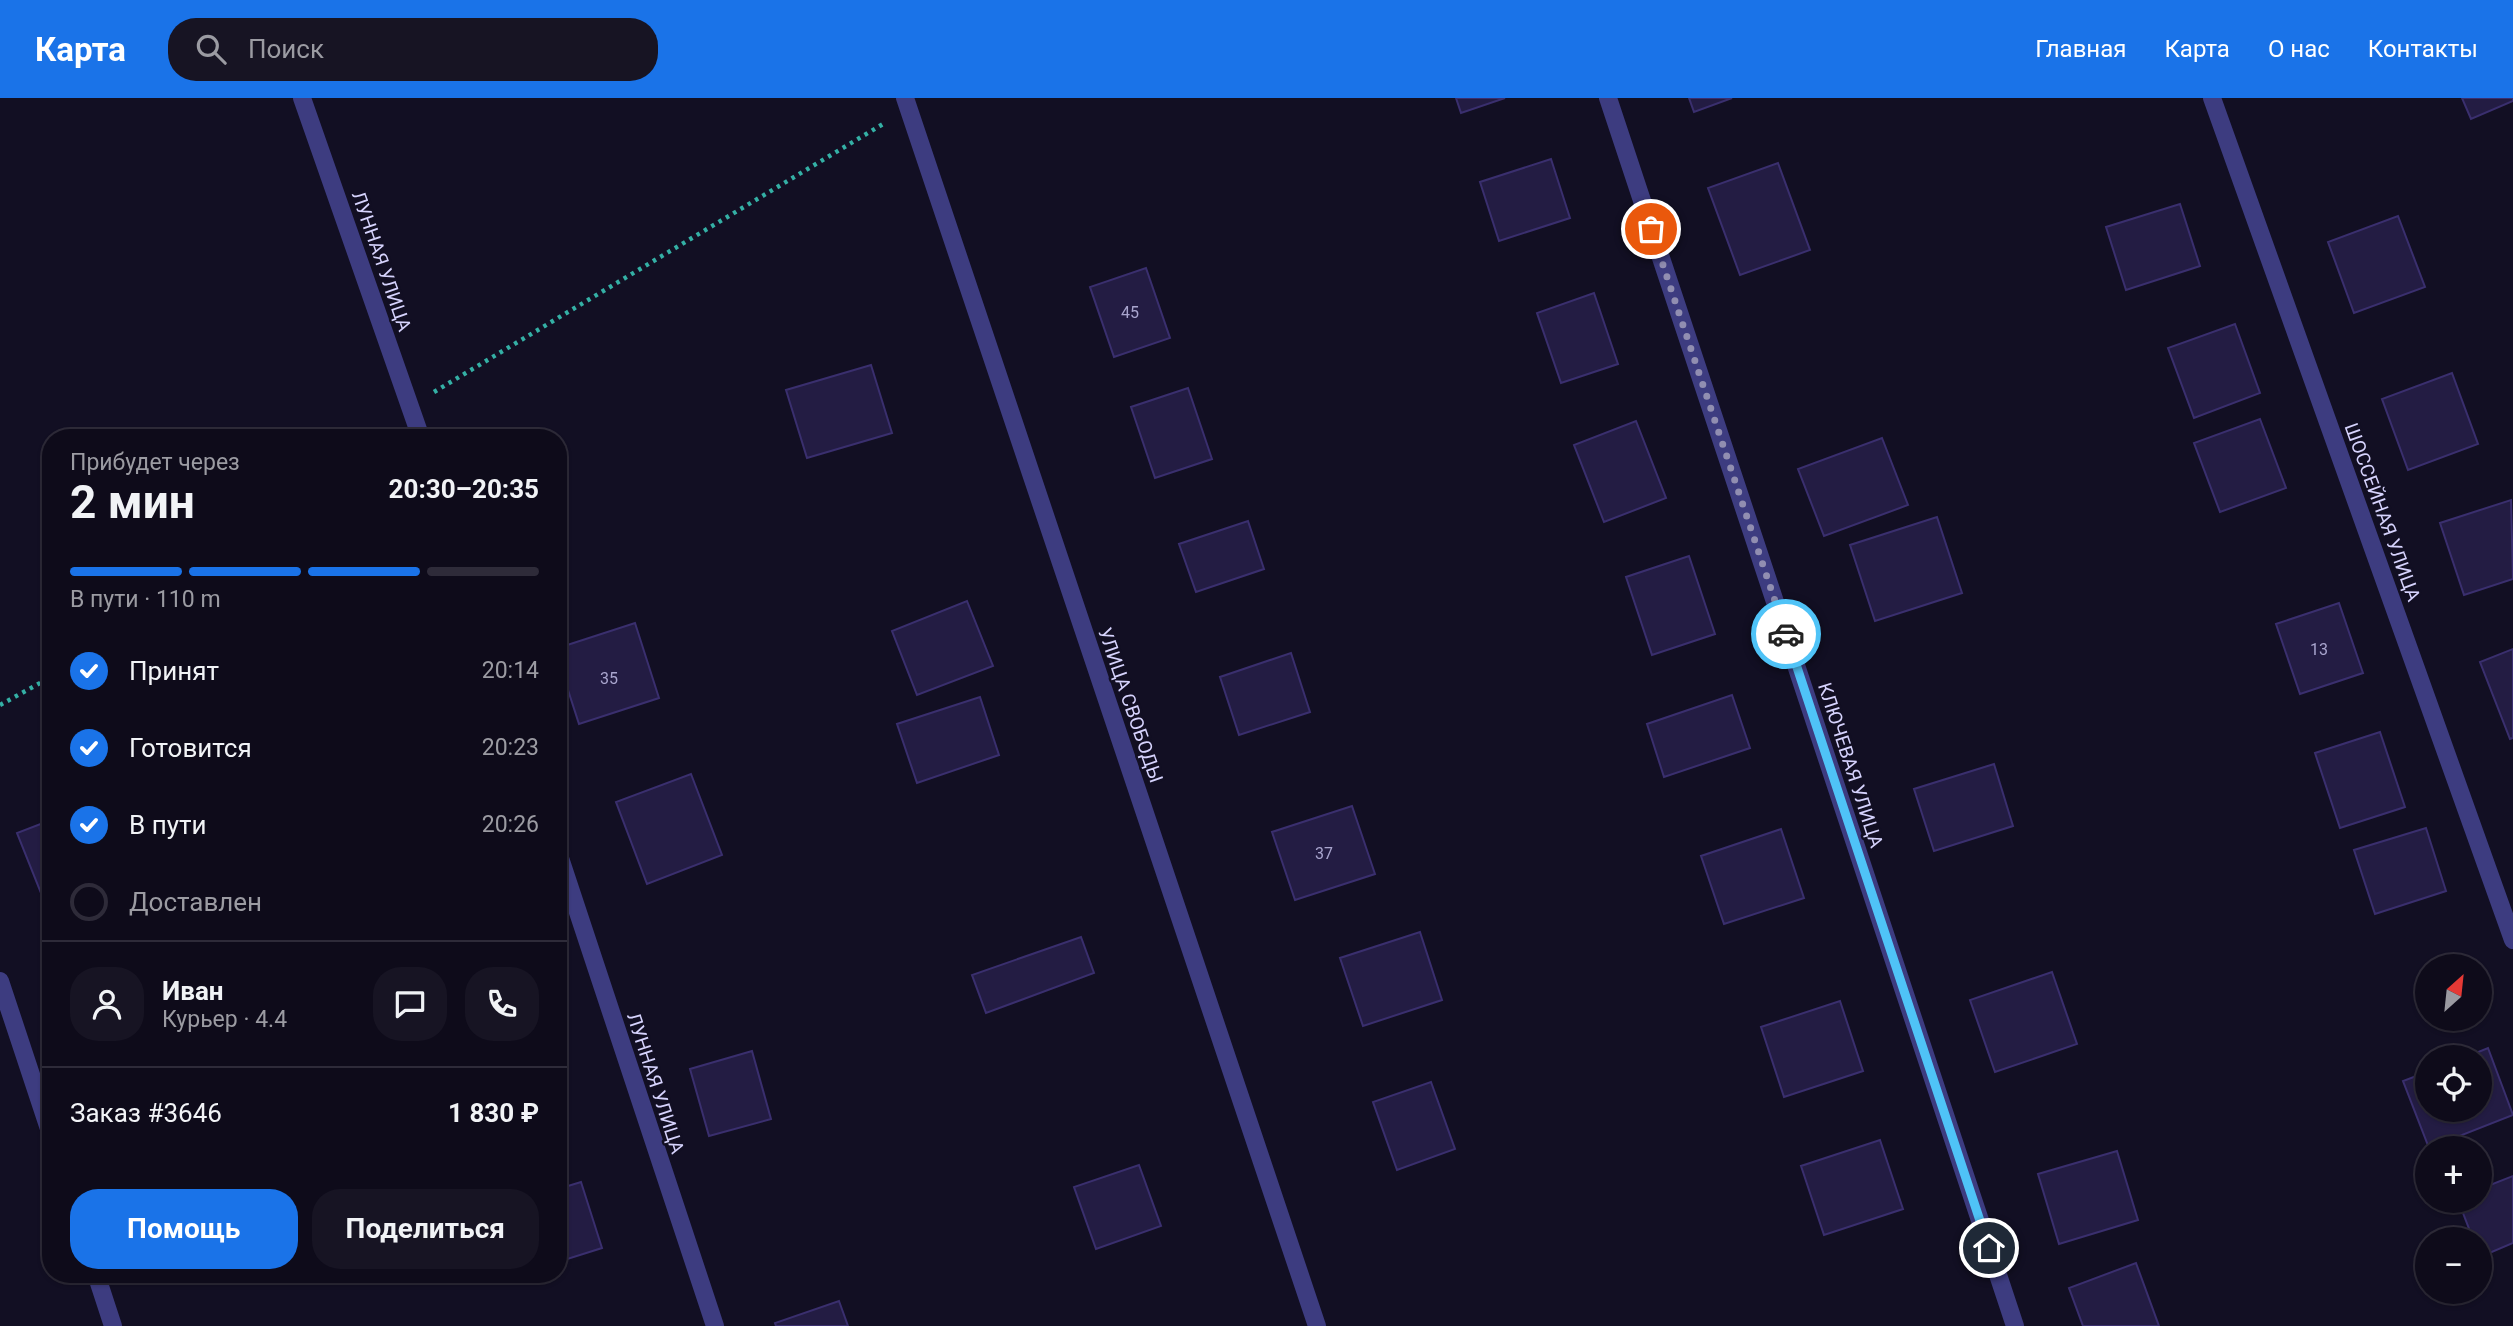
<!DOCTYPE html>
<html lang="ru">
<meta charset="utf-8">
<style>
body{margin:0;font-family:Roboto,sans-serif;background:#171423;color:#f1f3f6;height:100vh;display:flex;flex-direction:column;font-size:26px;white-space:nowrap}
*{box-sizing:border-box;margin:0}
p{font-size:23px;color:#9b9ba2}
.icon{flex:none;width:38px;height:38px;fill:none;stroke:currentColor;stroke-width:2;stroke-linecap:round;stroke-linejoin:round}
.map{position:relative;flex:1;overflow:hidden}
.details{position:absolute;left:42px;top:331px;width:525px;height:854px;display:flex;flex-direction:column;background:#0e0b1a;border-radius:28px;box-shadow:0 2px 5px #0004,0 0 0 2px #2e2b39}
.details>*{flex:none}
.needle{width:46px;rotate:27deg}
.buttons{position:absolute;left:2415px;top:856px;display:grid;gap:14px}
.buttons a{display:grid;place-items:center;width:77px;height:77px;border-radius:50%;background:#0e0b1a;box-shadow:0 2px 5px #0004,0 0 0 2px #2e2b39;font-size:35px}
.pin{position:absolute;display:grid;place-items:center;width:60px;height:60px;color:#fff;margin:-30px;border:4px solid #fff;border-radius:50%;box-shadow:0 2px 7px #0007}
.courier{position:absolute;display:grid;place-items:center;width:70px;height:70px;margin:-35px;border:5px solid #4fc3f7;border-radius:50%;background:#fff;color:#222;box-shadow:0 2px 9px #0007}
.head em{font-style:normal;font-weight:700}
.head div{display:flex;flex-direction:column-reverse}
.head{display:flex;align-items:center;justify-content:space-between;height:119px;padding:0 28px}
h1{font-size:46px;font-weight:700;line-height:52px}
.bar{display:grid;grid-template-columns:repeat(4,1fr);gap:10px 7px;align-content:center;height:84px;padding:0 28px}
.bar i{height:9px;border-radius:5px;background:#2e2b39}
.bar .selected{background:#1a73e8}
.bar p{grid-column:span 4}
.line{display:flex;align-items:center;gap:18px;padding:0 28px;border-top:2px solid #2e2b39}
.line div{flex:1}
.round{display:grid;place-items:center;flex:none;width:74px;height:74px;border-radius:28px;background:#171423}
ol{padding:0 28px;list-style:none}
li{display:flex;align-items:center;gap:21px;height:77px}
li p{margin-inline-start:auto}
li .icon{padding:7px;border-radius:50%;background:#1a73e8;color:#fff;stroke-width:4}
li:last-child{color:#9b9ba2}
li i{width:38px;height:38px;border:4px solid #2e2b39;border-radius:50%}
.primary-button{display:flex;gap:14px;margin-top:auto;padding:14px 28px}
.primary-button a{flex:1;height:80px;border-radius:28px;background:#1a73e8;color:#fff;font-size:28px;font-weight:700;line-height:80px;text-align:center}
.primary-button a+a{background:#171423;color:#f1f3f6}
header{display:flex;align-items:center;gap:42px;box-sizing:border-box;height:98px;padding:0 35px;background:#1a73e8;color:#fff}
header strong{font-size:33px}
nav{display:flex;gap:38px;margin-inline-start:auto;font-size:24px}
.search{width:490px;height:63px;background:#171423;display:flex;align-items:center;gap:18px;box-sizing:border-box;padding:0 24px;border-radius:28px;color:#9b9ba2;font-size:26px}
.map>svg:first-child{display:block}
</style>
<header>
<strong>Карта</strong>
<div class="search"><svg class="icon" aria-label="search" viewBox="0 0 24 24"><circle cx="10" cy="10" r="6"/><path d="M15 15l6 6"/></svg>Поиск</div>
<nav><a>Главная</a><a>Карта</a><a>О нас</a><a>Контакты</a></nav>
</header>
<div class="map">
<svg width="2513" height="1228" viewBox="0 0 2513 1228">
<rect width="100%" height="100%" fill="#120f23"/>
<path fill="#231c43" stroke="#3a2f6e" stroke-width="2" d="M1456 0H1505L1461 15Z
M1689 0H1732L1694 14Z
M2462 0H2513V3L2471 21Z
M1551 61 1570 120 1499 143 1480 84Z
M1778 65 1810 152 1740 177 1708 90Z
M2180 106 2200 168 2126 192 2106 129Z
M2398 118 2425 189 2354 215 2328 144Z
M1146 170 1170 240 1114 259 1090 189Z
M1594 195 1618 266 1561 285 1537 215Z
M2235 226 2260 295 2194 320 2168 250Z
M871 267 892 335 807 360 786 292Z
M2452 275 2478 346 2408 372 2382 301Z
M1188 290 1212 361 1155 380 1131 309Z
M2260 321 2286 390 2220 414 2194 345Z
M1636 323 1666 400 1604 424 1574 347Z
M1882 340 1908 407 1824 438 1798 371Z
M2511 402 2513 481 2464 497 2440 425Z
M1937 419 1962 495 1875 523 1850 447Z
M1248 423 1264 471 1196 494 1179 446Z
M1689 458 1715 536 1652 557 1626 479Z
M967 503 993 568 917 597 892 533Z
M2339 505 2363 575 2300 596 2276 526Z
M635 525 659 600 579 626 558 561V550Z
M2513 551V640L2510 641 2480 564Z
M1291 555 1310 614 1239 637 1220 579Z
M1732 597 1750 650 1664 679 1647 626Z
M980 599 999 657 917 685 897 626Z
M2380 634 2405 709 2340 730 2315 655Z
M1994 666 2013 728 1934 753 1914 691Z
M691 676 722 757 647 786 616 704Z
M1352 708 1375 776 1295 802 1272 734Z
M51 722V809L47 810 17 735Z
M2426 730 2446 793 2375 816 2354 752Z
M1781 731 1804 800 1724 826 1701 758Z
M1420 834 1442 902 1363 928 1340 860Z
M1081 839 1094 875 986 915 972 877Z
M2052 874 2077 946 1995 974 1970 902Z
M1840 903 1863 973 1784 999 1761 929Z
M2488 950 2513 1017 2429 1050 2403 983 2427 974V1012H2480V959H2466Z
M752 953 771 1021 709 1038 690 971Z
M1431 984 1455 1051 1397 1072 1373 1004Z
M1880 1042 1903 1111 1824 1137 1801 1068Z
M2117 1053 2138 1122 2059 1146 2038 1076Z
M1139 1067 1161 1128 1096 1151 1074 1089Z
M2513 1078V1145L2480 1159V1141H2473L2458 1102H2480V1091Z
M581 1084 602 1150 558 1164V1091Z
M2136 1165 2159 1228H2083L2069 1190Z
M839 1203 848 1228H776L775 1225Z"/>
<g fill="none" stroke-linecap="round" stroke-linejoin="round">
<path stroke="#34b0a5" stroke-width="4.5" stroke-dasharray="3.5 5" stroke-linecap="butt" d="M434 294 883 26
M380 340 389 330
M0 607 51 579"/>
<path stroke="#3d3c80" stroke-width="18" d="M302 0 421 340
M905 0 1317 1228
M1608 0 2015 1228
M2212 0 2513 842
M558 754 715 1228
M0 883 51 1037
M96 1176 113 1228"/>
</g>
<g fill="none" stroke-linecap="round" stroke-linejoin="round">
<path stroke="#918eb1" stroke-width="7" stroke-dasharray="0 12.6" d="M1651 131 1786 536"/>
<path stroke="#4fc3f7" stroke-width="9" d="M1786 536 1989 1150"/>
</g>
<g text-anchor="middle" stroke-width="5" stroke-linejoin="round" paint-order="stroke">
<g font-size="16" fill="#a9a5ce">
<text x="1130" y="220">45</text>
<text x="2319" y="557">13</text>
<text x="609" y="586">35</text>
<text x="1324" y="761">37</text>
</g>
<g font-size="19" fill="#d6d3fd" stroke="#120f23">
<text transform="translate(382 163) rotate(71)" y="7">ЛУННАЯ УЛИЦА</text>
<text transform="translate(2383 414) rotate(70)" y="7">ШОССЕЙНАЯ УЛИЦА</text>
<text transform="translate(1131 607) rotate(71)" y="7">УЛИЦА СВОБОДЫ</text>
<text transform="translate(1851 667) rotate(72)" y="7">КЛЮЧЕВАЯ УЛИЦА</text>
<text transform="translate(656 985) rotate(72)" y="7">ЛУННАЯ УЛИЦА</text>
</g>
</g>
</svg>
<div class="buttons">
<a><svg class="needle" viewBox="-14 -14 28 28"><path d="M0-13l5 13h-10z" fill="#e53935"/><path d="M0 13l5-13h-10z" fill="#9b9ba2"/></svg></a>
<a><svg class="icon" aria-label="locate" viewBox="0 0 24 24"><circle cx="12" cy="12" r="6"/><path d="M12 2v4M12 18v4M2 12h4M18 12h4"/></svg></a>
<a>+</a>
<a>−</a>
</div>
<div class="pin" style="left:1651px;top:131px;background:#ea580c"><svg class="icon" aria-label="bag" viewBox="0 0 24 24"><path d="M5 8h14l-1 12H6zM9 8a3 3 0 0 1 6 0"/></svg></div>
<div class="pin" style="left:1989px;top:1150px;background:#1f2937"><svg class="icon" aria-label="home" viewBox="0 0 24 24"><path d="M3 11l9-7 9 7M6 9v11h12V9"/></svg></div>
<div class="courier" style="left:1786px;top:536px"><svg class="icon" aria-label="car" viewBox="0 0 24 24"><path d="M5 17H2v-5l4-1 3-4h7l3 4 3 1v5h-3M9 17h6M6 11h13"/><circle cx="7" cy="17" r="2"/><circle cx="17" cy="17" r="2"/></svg></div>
<section class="details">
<div class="head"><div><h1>2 мин</h1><p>Прибудет через</p></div><em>20:30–20:35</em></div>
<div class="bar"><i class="selected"></i><i class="selected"></i><i class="selected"></i><i></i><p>В пути · 110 m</p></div>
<ol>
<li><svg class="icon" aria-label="check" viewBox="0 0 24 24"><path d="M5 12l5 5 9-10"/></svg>Принят<p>20:14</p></li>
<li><svg class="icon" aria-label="check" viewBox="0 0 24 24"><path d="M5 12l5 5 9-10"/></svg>Готовится<p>20:23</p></li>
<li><svg class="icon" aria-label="check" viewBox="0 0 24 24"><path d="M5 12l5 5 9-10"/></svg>В пути<p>20:26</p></li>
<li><i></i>Доставлен</li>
</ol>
<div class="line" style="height:126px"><a class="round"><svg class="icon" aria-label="person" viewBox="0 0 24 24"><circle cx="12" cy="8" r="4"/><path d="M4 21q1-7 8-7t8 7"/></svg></a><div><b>Иван</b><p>Курьер · 4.4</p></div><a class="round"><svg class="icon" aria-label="chat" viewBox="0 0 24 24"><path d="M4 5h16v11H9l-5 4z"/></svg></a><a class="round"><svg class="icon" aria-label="phone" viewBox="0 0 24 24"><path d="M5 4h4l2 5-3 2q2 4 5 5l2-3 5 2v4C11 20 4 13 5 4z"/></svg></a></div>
<div class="line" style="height:91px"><div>Заказ #3646</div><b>1 830 ₽</b></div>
<div class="primary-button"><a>Помощь</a><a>Поделиться</a></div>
</section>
</div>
